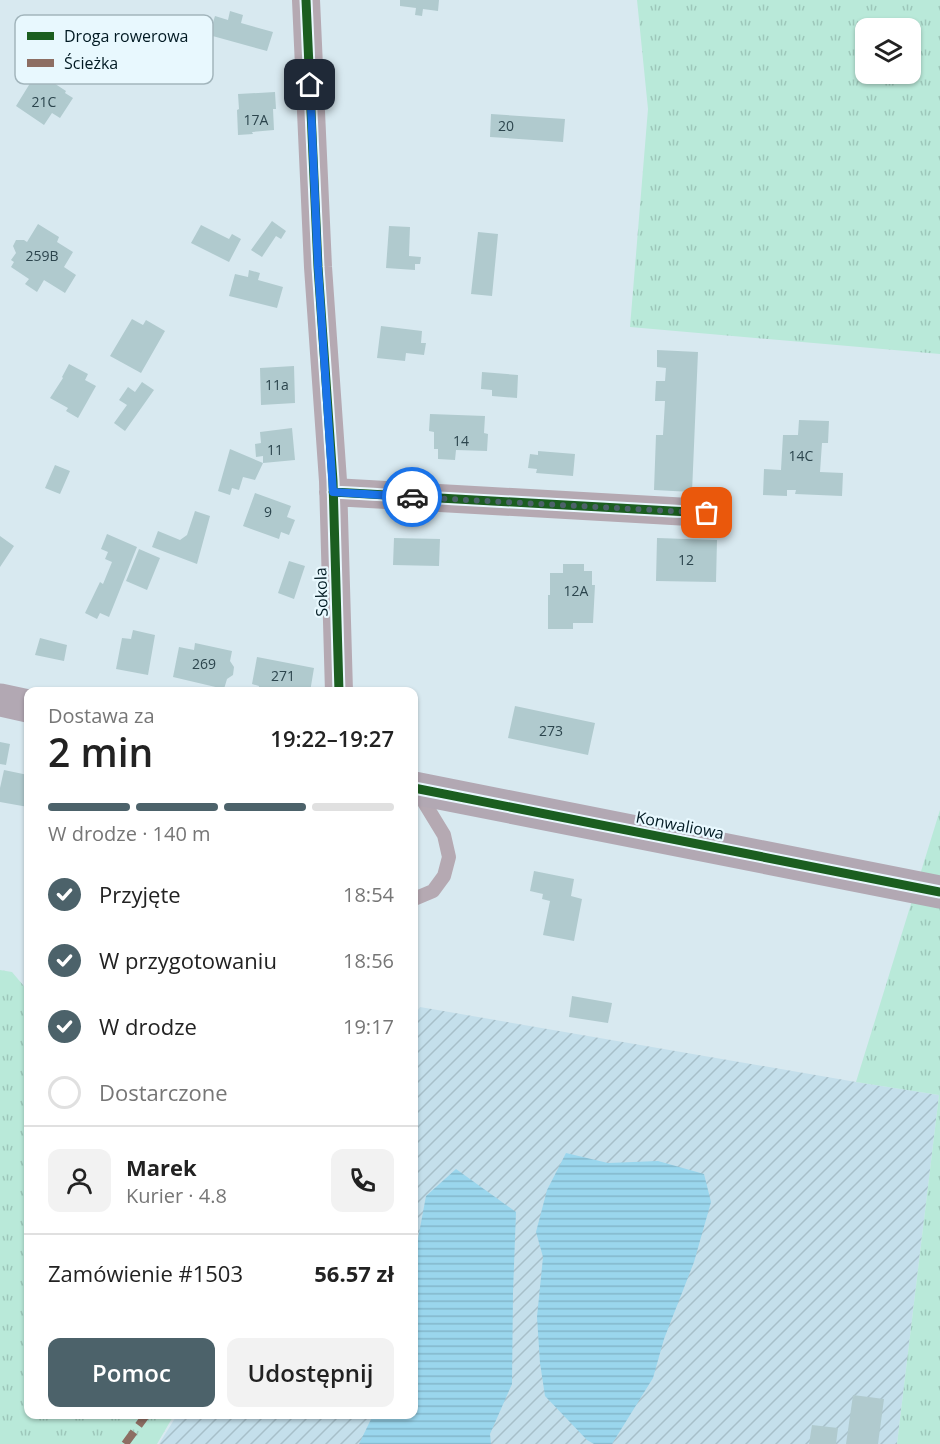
<!DOCTYPE html>
<html lang="pl">
<meta charset="utf-8">
<style>
body{margin:0;font-family:"Open Sans",sans-serif;background:#f2f2f2;color:#222;height:100vh;display:flex;flex-direction:column;font-size:22px;white-space:nowrap}
*{box-sizing:border-box;margin:0}
p{font-size:20px;color:#767676}
.icon{flex:none;width:33px;height:33px;fill:none;stroke:currentColor;stroke-width:2;stroke-linecap:round;stroke-linejoin:round}
.map{position:relative;flex:1;overflow:hidden}
.side{position:absolute;left:24px;top:687px;width:394px;height:732px;display:flex;flex-direction:column;background:#fff;border-radius:12px;box-shadow:0 2px 4px #0004}
.side>*{flex:none}
.buttons{position:absolute;left:855px;top:18px;display:grid;gap:12px}
.buttons a{display:grid;place-items:center;width:66px;height:66px;border-radius:12px;background:#fff;box-shadow:0 2px 4px #0004;font-size:30px}
.pin{position:absolute;display:grid;place-items:center;width:51px;height:51px;color:#fff;margin:-26px;border-radius:12px;box-shadow:0 3px 9px #0006}
.courier{position:absolute;display:grid;place-items:center;width:60px;height:60px;margin:-30px;border:4px solid #1a73e8;border-radius:50%;background:#fff;color:#222;box-shadow:0 2px 8px #0007}
.overview em{font-style:normal;font-weight:600}
.overview div{display:flex;flex-direction:column-reverse}
.overview{display:flex;align-items:center;justify-content:space-between;height:102px;padding:0 24px}
h1{font-size:39px;font-weight:600;line-height:45px}
.bar{display:grid;grid-template-columns:repeat(4,1fr);gap:9px 6px;align-content:center;height:72px;padding:0 24px}
.bar i{height:8px;border-radius:4px;background:#e0e0e0}
.bar .current{background:#4c626a}
.bar p{grid-column:span 4}
.line{display:flex;align-items:center;gap:15px;padding:0 24px;border-top:2px solid #e0e0e0}
.line div{flex:1}
.round{display:grid;place-items:center;flex:none;width:63px;height:63px;border-radius:12px;background:#f2f2f2}
ol{padding:0 24px;list-style:none}
li{display:flex;align-items:center;gap:18px;height:66px}
li p{margin-inline-start:auto}
li .icon{padding:6px;border-radius:50%;background:#4c626a;color:#fff;stroke-width:4}
li:last-child{color:#767676}
li i{width:33px;height:33px;border:3px solid #e0e0e0;border-radius:50%}
.cta{display:flex;gap:12px;margin-top:auto;padding:12px 24px}
.cta a{flex:1;height:69px;border-radius:12px;background:#4c626a;color:#fff;font-size:24px;font-weight:600;line-height:69px;text-align:center}
.cta a+a{background:#f2f2f2;color:#222}
.map>svg:first-child{display:block}
</style>
<div class="map">
<svg width="940" height="1444" viewBox="0 0 940 1444">
<defs>
<pattern id="industrial-furrows" width="10" height="10" patternUnits="userSpaceOnUse" patternTransform="scale(1.5)"><rect width="10" height="10" fill="#c4dfeb"/><path d="M-1 1l2-2M0 10L10 0M9 11l2-2" fill="none" stroke="#a7bfc9"/></pattern>
<pattern id="grass-tufts" width="24" height="20" patternUnits="userSpaceOnUse" patternTransform="scale(1.5)"><rect width="24" height="20" fill="#b9e9d9"/><path d="M3 7l-1-3M5 7V3M7 7l1-3M15 17l-1-3M17 17v-4M19 17l1-3" fill="none" stroke="#9dc7ba"/></pattern>
<pattern id="water-rules" width="6" height="5" patternUnits="userSpaceOnUse" patternTransform="scale(1.5)"><rect width="6" height="5" fill="#9ad6ed"/><path d="M0 2.5h6" fill="none" stroke="#83b7cb"/></pattern>
</defs>
<rect width="100%" height="100%" fill="#d8e9f0"/>
<path fill="url(#industrial-furrows)" d="M420 1007 856 1082 939 1095 897 1444H159L177 1415 414 1414V1016Z"/>
<path fill="url(#grass-tufts)" fill-rule="evenodd" d="M637 0H940V354L630 327 648 109ZM866 28H910V74H866Z
M940 810V1444H897L939 1095 856 1082Z
M0 970 12 972 28 991V1414L174 1415 157 1444H0Z"/>
<path fill="url(#water-rules)" d="M566 1153 608 1163 658 1161 704 1174 711 1202 694 1262 664 1339 653 1378 612 1444H594L587 1440 545 1396 540 1363 537 1317 543 1257 536 1232 547 1190Z
M456 1169 516 1212 513 1292 512 1384 490 1434 491 1444H359L373 1415 414 1414V1260L426 1196Z"/>
<path fill="#b0cace" d="M400 0H439L438 11 423 9 422 16 415 15 416 8 400 6Z
M230 11 243 15 241 23 273 32 267 51 209 35 215 16 228 20Z
M37 72 66 91 65 93 73 98 60 118 52 113 44 125 16 106Z
M275 92 276 109H273L274 130 252 132 253 134 238 135 237 110 239 109 238 94Z
M491 114 565 119 563 142 490 137Z
M272 221 286 231 281 239 276 236 262 257 251 250Z
M38 224 59 237 57 242 73 252 64 267 76 275 65 293 44 280 37 292 25 284 29 279 11 267 14 262 11 260 16 253 13 246 16 240H24L27 242Z
M201 225 229 239 232 234 241 239 229 262 191 243Z
M389 226 410 227 409 256 421 257 420 264H415V270L386 268Z
M478 232 498 234 492 296 471 294Z
M249 270 260 273 258 280 283 287 277 308 229 296 235 274 248 277Z
M132 319 143 325 146 320 165 331 141 373 110 356Z
M381 326 422 331 421 343H426L424 355 406 353 405 361 377 358Z
M657 350 698 352 692 492 654 490 656 435H663L665 401H655L656 381H665L666 368 657 367Z
M69 364 88 374 85 380 96 386 78 418 66 411 68 408 50 398 63 378 62 377Z
M294 366 295 403 261 405 260 368Z
M482 372 518 375 517 398 492 396V390L481 389Z
M142 382 154 390 125 431 114 423 127 405 119 400 128 387 135 392Z
M430 414 485 416 484 433 488 434 487 451 456 450 455 460 438 459V449H434V432L429 431Z
M799 420 829 421 828 443H822L820 472 843 473 842 496 795 494 796 490H787V496L763 495 764 469 781 470 783 435H798Z
M292 428 295 460 263 463V456L256 457 255 444 261 443 260 432Z
M230 449 263 463 255 480 243 477 239 490 232 488 230 495 218 491Z
M538 451 575 454 573 476 536 473 537 469 528 468 530 454 538 455Z
M55 465 70 471 60 494 45 488Z
M255 493 291 506 287 517 295 520 289 535 281 532 279 539 243 526Z
M195 511 210 516 197 564 152 547 158 531 180 540 187 535Z
M107 534 137 547 109 617 100 613 97 619 85 613 100 582 103 584 112 562 105 559 108 552 101 549Z
M0 536 14 546 0 567Z
M394 538 440 539 439 566 393 565Z
M657 538 717 540 716 582 656 581Z
M139 549 160 558 147 590 126 581Z
M289 561 305 566 294 599 278 593Z
M563 564H584V571H592V585H595L593 623H573V629H548V595H550V573H563Z
M133 630 155 635 148 675 116 669 122 638 131 639Z
M40 638 67 645 64 661 35 655Z
M195 643 232 651 230 661 234 667 233 675 227 679 224 689 173 677 179 647 194 650Z
M257 657 314 668 310 692H258L259 686 252 684Z
M515 706 595 723 588 755 508 738Z
M0 742 10 744 6 765 0 764Z
M4 770 28 775V807L0 802V788Z
M534 871 574 879 571 896 582 899 574 941 543 935 550 901 542 899 543 894 530 891Z
M572 996 612 1003 608 1023 569 1017Z
M853 1395 884 1399 878 1444H846Z
M812 1425 838 1428 836 1444H809Z"/>
<g fill="none" stroke-linecap="round" stroke-linejoin="round">
<path stroke="#b5a9b2" stroke-width="14" d="M414 899 433 891 444 876 449 857 444 835 419 794"/>
<path stroke="#b5a9b2" stroke-width="28" d="M306 0 318 267 333 481 339 692
M333 492 707 513"/>
<path stroke="#b2a8b3" stroke-width="33" d="M0 700 28 706
M414 788 940 892"/>
<path stroke="#8d6e63" stroke-width="8" stroke-dasharray="15 8" stroke-linecap="butt" d="M125 1444 147 1414"/>
<defs>
<path id="cycleway" d="M306 0 318 267 333 481 339 692
M333 492 707 513
M414 788 940 892"/>
</defs>
<use href="#cycleway" stroke="#e8f8fe" stroke-width="13"/>
<use href="#cycleway" stroke="#1b5e20" stroke-width="9"/>
</g>
<g fill="none" stroke-linecap="round" stroke-linejoin="round">
<path stroke="#4c626a" stroke-width="6" stroke-dasharray="0 10.8" d="M412 497 707 513"/>
<path stroke="#1a73e8" stroke-width="8" d="M310 85 318 267 333 492 412 497"/>
</g>
<g text-anchor="middle" stroke-width="4.5" stroke-linejoin="round" paint-order="stroke">
<g font-size="14" fill="#2c454d">
<text x="44" y="107">21C</text>
<text x="256" y="125">17A</text>
<text x="506" y="131">20</text>
<text x="42" y="261">259B</text>
<text x="277" y="390">11a</text>
<text x="461" y="446">14</text>
<text x="275" y="455">11</text>
<text x="801" y="461">14C</text>
<text x="268" y="517">9</text>
<text x="686" y="565">12</text>
<text x="576" y="596">12A</text>
<text x="204" y="669">269</text>
<text x="283" y="681">271</text>
<text x="551" y="736">273</text>
</g>
<g font-size="16" fill="#001922" stroke="#e8f8fe">
<text transform="translate(321 592) rotate(-92)" y="6">Sokola</text>
<text transform="translate(680 825) rotate(11)" y="6">Konwaliowa</text>
</g>
</g>
<rect x="15" y="15" width="198" height="69" rx="9" fill="#e8f8fe" stroke="#a2b5bc" stroke-width="1.5"/>
<rect x="27" y="32" width="27" height="8" fill="#1b5e20"/>
<rect x="27" y="59" width="27" height="8" fill="#8d6e63"/>
<g font-size="16" fill="#001922">
<text x="64" y="42">Droga rowerowa</text>
<text x="64" y="69">Ścieżka</text>
</g>
</svg>
<div class="buttons">
<a><svg class="icon" aria-label="layers" viewBox="0 0 24 24"><path d="M12 4l9 5-9 5-9-5zM3 14l9 5 9-5"/></svg></a>
</div>
<div class="pin" style="left:707px;top:513px;background:#ea580c"><svg class="icon" aria-label="bag" viewBox="0 0 24 24"><path d="M5 8h14l-1 12H6zM9 8a3 3 0 0 1 6 0"/></svg></div>
<div class="pin" style="left:310px;top:85px;background:#1f2937"><svg class="icon" aria-label="home" viewBox="0 0 24 24"><path d="M3 11l9-7 9 7M6 9v11h12V9"/></svg></div>
<div class="courier" style="left:412px;top:497px"><svg class="icon" aria-label="car" viewBox="0 0 24 24"><path d="M5 17H2v-5l4-1 3-4h7l3 4 3 1v5h-3M9 17h6M6 11h13"/><circle cx="7" cy="17" r="2"/><circle cx="17" cy="17" r="2"/></svg></div>
<section class="side">
<div class="overview"><div><h1>2 min</h1><p>Dostawa za</p></div><em>19:22–19:27</em></div>
<div class="bar"><i class="current"></i><i class="current"></i><i class="current"></i><i></i><p>W drodze · 140 m</p></div>
<ol>
<li><svg class="icon" aria-label="check" viewBox="0 0 24 24"><path d="M5 12l5 5 9-10"/></svg>Przyjęte<p>18:54</p></li>
<li><svg class="icon" aria-label="check" viewBox="0 0 24 24"><path d="M5 12l5 5 9-10"/></svg>W przygotowaniu<p>18:56</p></li>
<li><svg class="icon" aria-label="check" viewBox="0 0 24 24"><path d="M5 12l5 5 9-10"/></svg>W drodze<p>19:17</p></li>
<li><i></i>Dostarczone</li>
</ol>
<div class="line" style="height:108px"><a class="round"><svg class="icon" aria-label="person" viewBox="0 0 24 24"><circle cx="12" cy="8" r="4"/><path d="M4 21q1-7 8-7t8 7"/></svg></a><div><b>Marek</b><p>Kurier · 4.8</p></div><a class="round"><svg class="icon" aria-label="phone" viewBox="0 0 24 24"><path d="M5 4h4l2 5-3 2q2 4 5 5l2-3 5 2v4C11 20 4 13 5 4z"/></svg></a></div>
<div class="line" style="height:78px"><div>Zamówienie #1503</div><b>56.57 zł</b></div>
<div class="cta"><a>Pomoc</a><a>Udostępnij</a></div>
</section>
</div>
